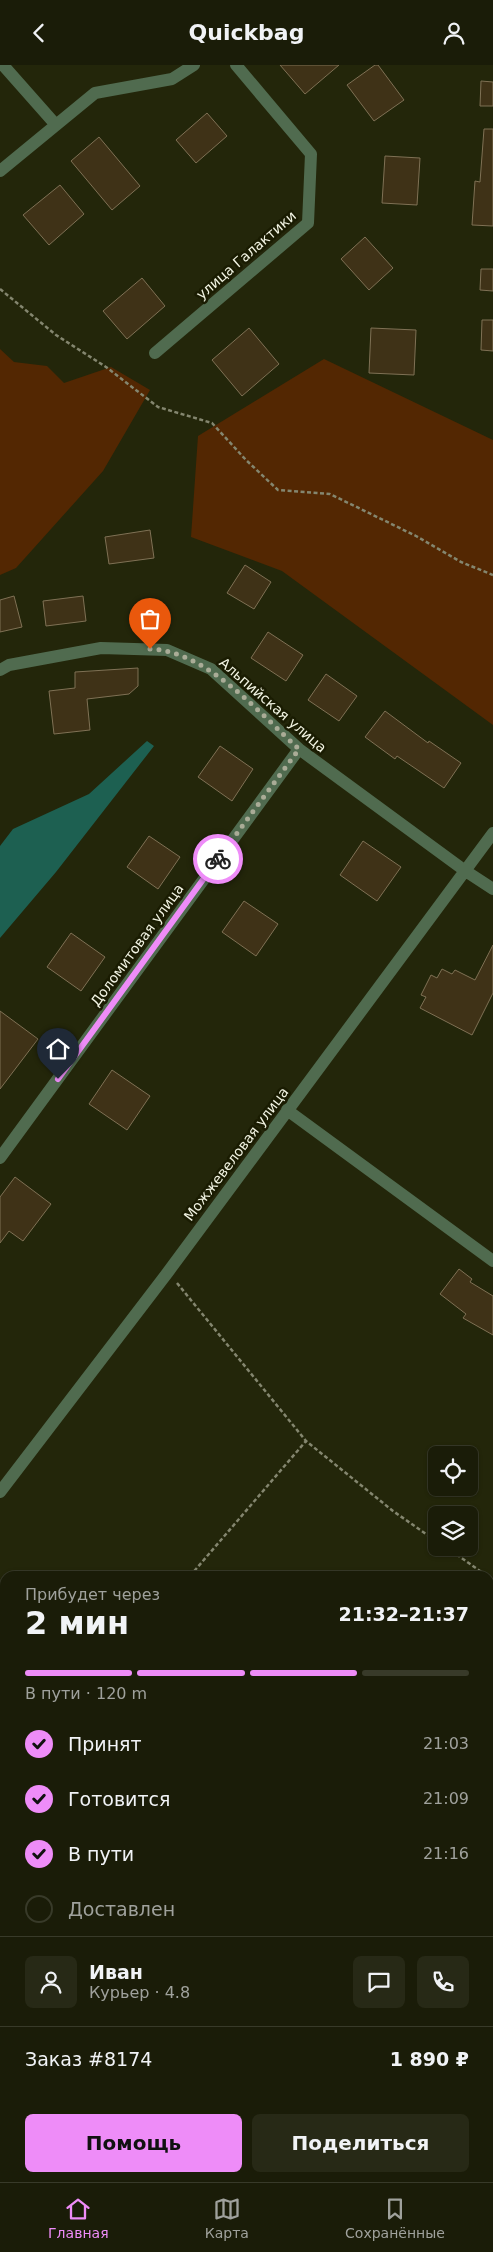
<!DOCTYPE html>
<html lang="ru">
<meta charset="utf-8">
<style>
body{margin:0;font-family:"DejaVu Sans",sans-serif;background:#272916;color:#f1f3f6;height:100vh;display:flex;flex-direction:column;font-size:19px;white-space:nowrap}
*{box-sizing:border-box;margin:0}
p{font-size:16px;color:#9fa19c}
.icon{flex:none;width:28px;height:28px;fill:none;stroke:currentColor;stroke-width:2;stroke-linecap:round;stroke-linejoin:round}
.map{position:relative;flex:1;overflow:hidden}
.drawer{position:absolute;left:0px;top:1506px;width:494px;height:611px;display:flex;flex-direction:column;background:#1a1c08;border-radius:15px 15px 0 0;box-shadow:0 1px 4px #0004,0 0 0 1px #383a29}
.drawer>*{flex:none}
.fabs{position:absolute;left:428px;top:1381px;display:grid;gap:10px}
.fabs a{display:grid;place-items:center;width:50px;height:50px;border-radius:8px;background:#1a1c08;box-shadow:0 1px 4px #0004,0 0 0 1px #383a29;font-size:25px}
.pin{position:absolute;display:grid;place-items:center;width:42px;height:42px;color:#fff;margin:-51px -21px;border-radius:50% 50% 50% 0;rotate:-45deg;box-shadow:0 0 5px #0007}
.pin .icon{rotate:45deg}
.courier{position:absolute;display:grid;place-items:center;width:50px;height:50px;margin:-25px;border:4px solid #ee8cf8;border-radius:50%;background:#fff;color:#222;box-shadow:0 1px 6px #0007}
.summary em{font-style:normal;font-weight:800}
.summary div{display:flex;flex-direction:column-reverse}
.summary{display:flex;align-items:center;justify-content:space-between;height:85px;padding:0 25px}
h1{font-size:32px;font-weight:800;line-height:38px}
.bar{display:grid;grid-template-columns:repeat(4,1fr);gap:8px 5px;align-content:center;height:60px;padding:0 25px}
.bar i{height:6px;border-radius:4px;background:#383a29}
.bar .on{background:#ee8cf8}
.bar p{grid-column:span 4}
.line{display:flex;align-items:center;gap:12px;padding:0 25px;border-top:1px solid #383a29}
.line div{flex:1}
.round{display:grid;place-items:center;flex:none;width:52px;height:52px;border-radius:8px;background:#272916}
ol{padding:0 25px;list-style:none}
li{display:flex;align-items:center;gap:15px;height:55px}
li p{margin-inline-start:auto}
li .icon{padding:5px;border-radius:50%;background:#ee8cf8;color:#111;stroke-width:4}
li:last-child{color:#9fa19c}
li i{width:28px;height:28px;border:2px solid #383a29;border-radius:50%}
.cta{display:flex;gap:10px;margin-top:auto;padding:10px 25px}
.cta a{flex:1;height:58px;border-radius:8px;background:#ee8cf8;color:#111;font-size:20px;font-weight:800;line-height:58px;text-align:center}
.cta a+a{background:#272916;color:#f1f3f6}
header{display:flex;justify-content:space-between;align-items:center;height:65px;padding:0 25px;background:#1a1c08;font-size:22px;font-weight:800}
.dock{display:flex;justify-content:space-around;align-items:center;height:70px;border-top:1px solid #383a29;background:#1a1c08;font-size:14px;color:#9fa19c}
.dock a{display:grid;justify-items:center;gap:2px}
.dock .on{color:#ee8cf8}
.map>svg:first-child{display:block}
</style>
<header><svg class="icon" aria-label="back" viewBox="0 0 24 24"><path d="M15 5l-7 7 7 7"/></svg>Quickbag<svg class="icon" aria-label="person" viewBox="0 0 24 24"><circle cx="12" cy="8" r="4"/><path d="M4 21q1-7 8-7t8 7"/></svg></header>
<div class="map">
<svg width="493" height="2117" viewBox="0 0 493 2117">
<rect width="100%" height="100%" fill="#23260a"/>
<path fill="#532702" d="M0 284 14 297 47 301 64 318 111 302 150 325 103 406 16 503 0 510Z
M324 294 493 375V660L282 506 191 472 198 371Z
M493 1639V2117H28L36 2112H489V1646Z"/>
<path fill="#1d6051" d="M147 676 154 681 56 807 0 873V781L13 764 89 729Z"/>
<path fill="#3f3217" stroke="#7f7155" d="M280 0H339L305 29Z
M375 0H378L404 35 374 56 347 20Z
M481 16 493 17V41H480Z
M207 48 227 71 196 98 176 75Z
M484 64H493V161L472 160 475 116 480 117Z
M99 72 140 121 112 145 71 96Z
M385 91 420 93 417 140 382 138Z
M60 120 84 149 49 180 23 150Z
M365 172 393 203 369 225 341 194Z
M481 204H493V226L480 225Z
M142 213 165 241 127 274 103 246Z
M482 255H493V286L481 285Z
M249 263 279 299 242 331 212 295Z
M371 263 416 265 414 310 369 308Z
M150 465 154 493 109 499 105 472Z
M245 500 271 517 254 544 227 528Z
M14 531 22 562 0 567V535Z
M83 531 86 556 46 561 43 536Z
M268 567 303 590 286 616 251 593Z
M138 603V621L129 629 87 634 90 665 54 669 49 626 75 623V607Z
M326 609 357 631 339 656 308 635Z
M385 646 428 678 429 676 461 698 444 723 397 691 395 694 365 672Z
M220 681 253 704 232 736 198 712Z
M149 771 180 792 158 824 127 802Z
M363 776 401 802 377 836 340 810Z
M244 836 278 859 256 891 222 867Z
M71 868 105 892 81 926 47 902Z
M493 880V928L472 970 420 943 426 932 421 930 431 910 437 913 442 904 452 909 455 905 475 915Z
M0 946 38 974 0 1024Z
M112 1005 150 1031 127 1065 89 1039Z
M15 1112 51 1139 23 1176 9 1166 0 1178V1132Z
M459 1204 472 1214 470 1217 493 1231V1270L463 1253 466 1249 440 1229Z"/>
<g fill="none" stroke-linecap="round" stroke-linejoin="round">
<path stroke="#84866f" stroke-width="2.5" stroke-dasharray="4 2.5" stroke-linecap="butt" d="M0 224 56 270 106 302 158 342 212 358 246 395 278 425 330 429 416 471 461 497 493 510
M177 1218 306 1376 393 1446 436 1476
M446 1482 487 1511
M190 1511 306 1376
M489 1512 493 1515"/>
<path stroke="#506b4f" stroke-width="12" d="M3 0 56 60
M0 106 95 28 172 14 194 0
M155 288 308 158 311 89 236 0
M0 605 9 600 101 583 167 585 211 604 299 684 464 805 493 824
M287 1045 493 1196
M0 1093 299 684
M0 1427 168 1207 493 768
M489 1568 493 1561
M0 1779 5 1782
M0 2112 5 2110"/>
</g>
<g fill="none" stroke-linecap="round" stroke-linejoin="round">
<path stroke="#aaac97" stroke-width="5" stroke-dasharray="0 9" d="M150 584C207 586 259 648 299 684L218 794"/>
<path stroke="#ee8cf8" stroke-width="6" d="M58 1014 218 794"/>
</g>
<g text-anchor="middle" stroke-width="5" stroke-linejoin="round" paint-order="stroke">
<g font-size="14" fill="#f2f4e3" stroke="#1a1c02">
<text transform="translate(246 190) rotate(-41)" y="5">улица Галактики</text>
<text transform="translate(273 640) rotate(41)" y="5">Альпийская улица</text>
<text transform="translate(137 880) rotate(-54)" y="5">Доломитовая улица</text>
<text transform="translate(236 1089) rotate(-53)" y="5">Можжевеловая улица</text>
</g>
</g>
</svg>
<div class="fabs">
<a><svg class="icon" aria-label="locate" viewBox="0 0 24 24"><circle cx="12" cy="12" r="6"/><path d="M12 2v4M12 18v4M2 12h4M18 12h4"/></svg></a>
<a><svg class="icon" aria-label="layers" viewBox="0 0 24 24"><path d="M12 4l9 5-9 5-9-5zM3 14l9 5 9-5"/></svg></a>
</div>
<div class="pin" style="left:150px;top:584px;background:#ea580c"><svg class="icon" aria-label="bag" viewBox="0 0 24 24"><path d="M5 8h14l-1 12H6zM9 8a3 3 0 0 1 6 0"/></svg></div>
<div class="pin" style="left:58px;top:1014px;background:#1f2937"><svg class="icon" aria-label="home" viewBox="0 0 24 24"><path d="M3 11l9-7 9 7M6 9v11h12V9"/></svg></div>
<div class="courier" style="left:218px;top:794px"><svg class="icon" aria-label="bike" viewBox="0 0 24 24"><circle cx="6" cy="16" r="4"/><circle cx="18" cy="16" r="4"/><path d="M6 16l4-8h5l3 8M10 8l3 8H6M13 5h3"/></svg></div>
<section class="drawer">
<div class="summary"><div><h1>2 мин</h1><p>Прибудет через</p></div><em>21:32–21:37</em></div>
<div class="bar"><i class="on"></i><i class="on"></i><i class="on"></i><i></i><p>В пути · 120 m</p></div>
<ol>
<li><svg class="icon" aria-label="check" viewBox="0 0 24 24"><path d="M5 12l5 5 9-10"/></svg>Принят<p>21:03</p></li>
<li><svg class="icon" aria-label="check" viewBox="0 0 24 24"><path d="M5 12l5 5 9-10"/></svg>Готовится<p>21:09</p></li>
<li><svg class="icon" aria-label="check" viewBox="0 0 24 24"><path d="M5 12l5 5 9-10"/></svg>В пути<p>21:16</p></li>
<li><i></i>Доставлен</li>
</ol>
<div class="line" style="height:90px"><a class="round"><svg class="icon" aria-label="person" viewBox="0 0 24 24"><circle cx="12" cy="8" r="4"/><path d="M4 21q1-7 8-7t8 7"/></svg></a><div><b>Иван</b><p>Курьер · 4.8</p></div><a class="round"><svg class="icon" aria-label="chat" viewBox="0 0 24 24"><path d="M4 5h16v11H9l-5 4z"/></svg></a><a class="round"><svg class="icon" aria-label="phone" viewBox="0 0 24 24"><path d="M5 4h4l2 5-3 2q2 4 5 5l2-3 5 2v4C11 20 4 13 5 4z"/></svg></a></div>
<div class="line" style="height:65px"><div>Заказ #8174</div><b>1 890 ₽</b></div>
<div class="cta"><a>Помощь</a><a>Поделиться</a></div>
</section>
</div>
<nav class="dock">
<a class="on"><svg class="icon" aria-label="home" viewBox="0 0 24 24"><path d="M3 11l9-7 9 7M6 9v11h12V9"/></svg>Главная</a>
<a><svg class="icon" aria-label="map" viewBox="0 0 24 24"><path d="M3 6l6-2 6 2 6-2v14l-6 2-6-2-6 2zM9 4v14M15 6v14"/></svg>Карта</a>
<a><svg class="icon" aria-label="saved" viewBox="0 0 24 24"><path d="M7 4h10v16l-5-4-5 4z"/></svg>Сохранённые</a>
</nav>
